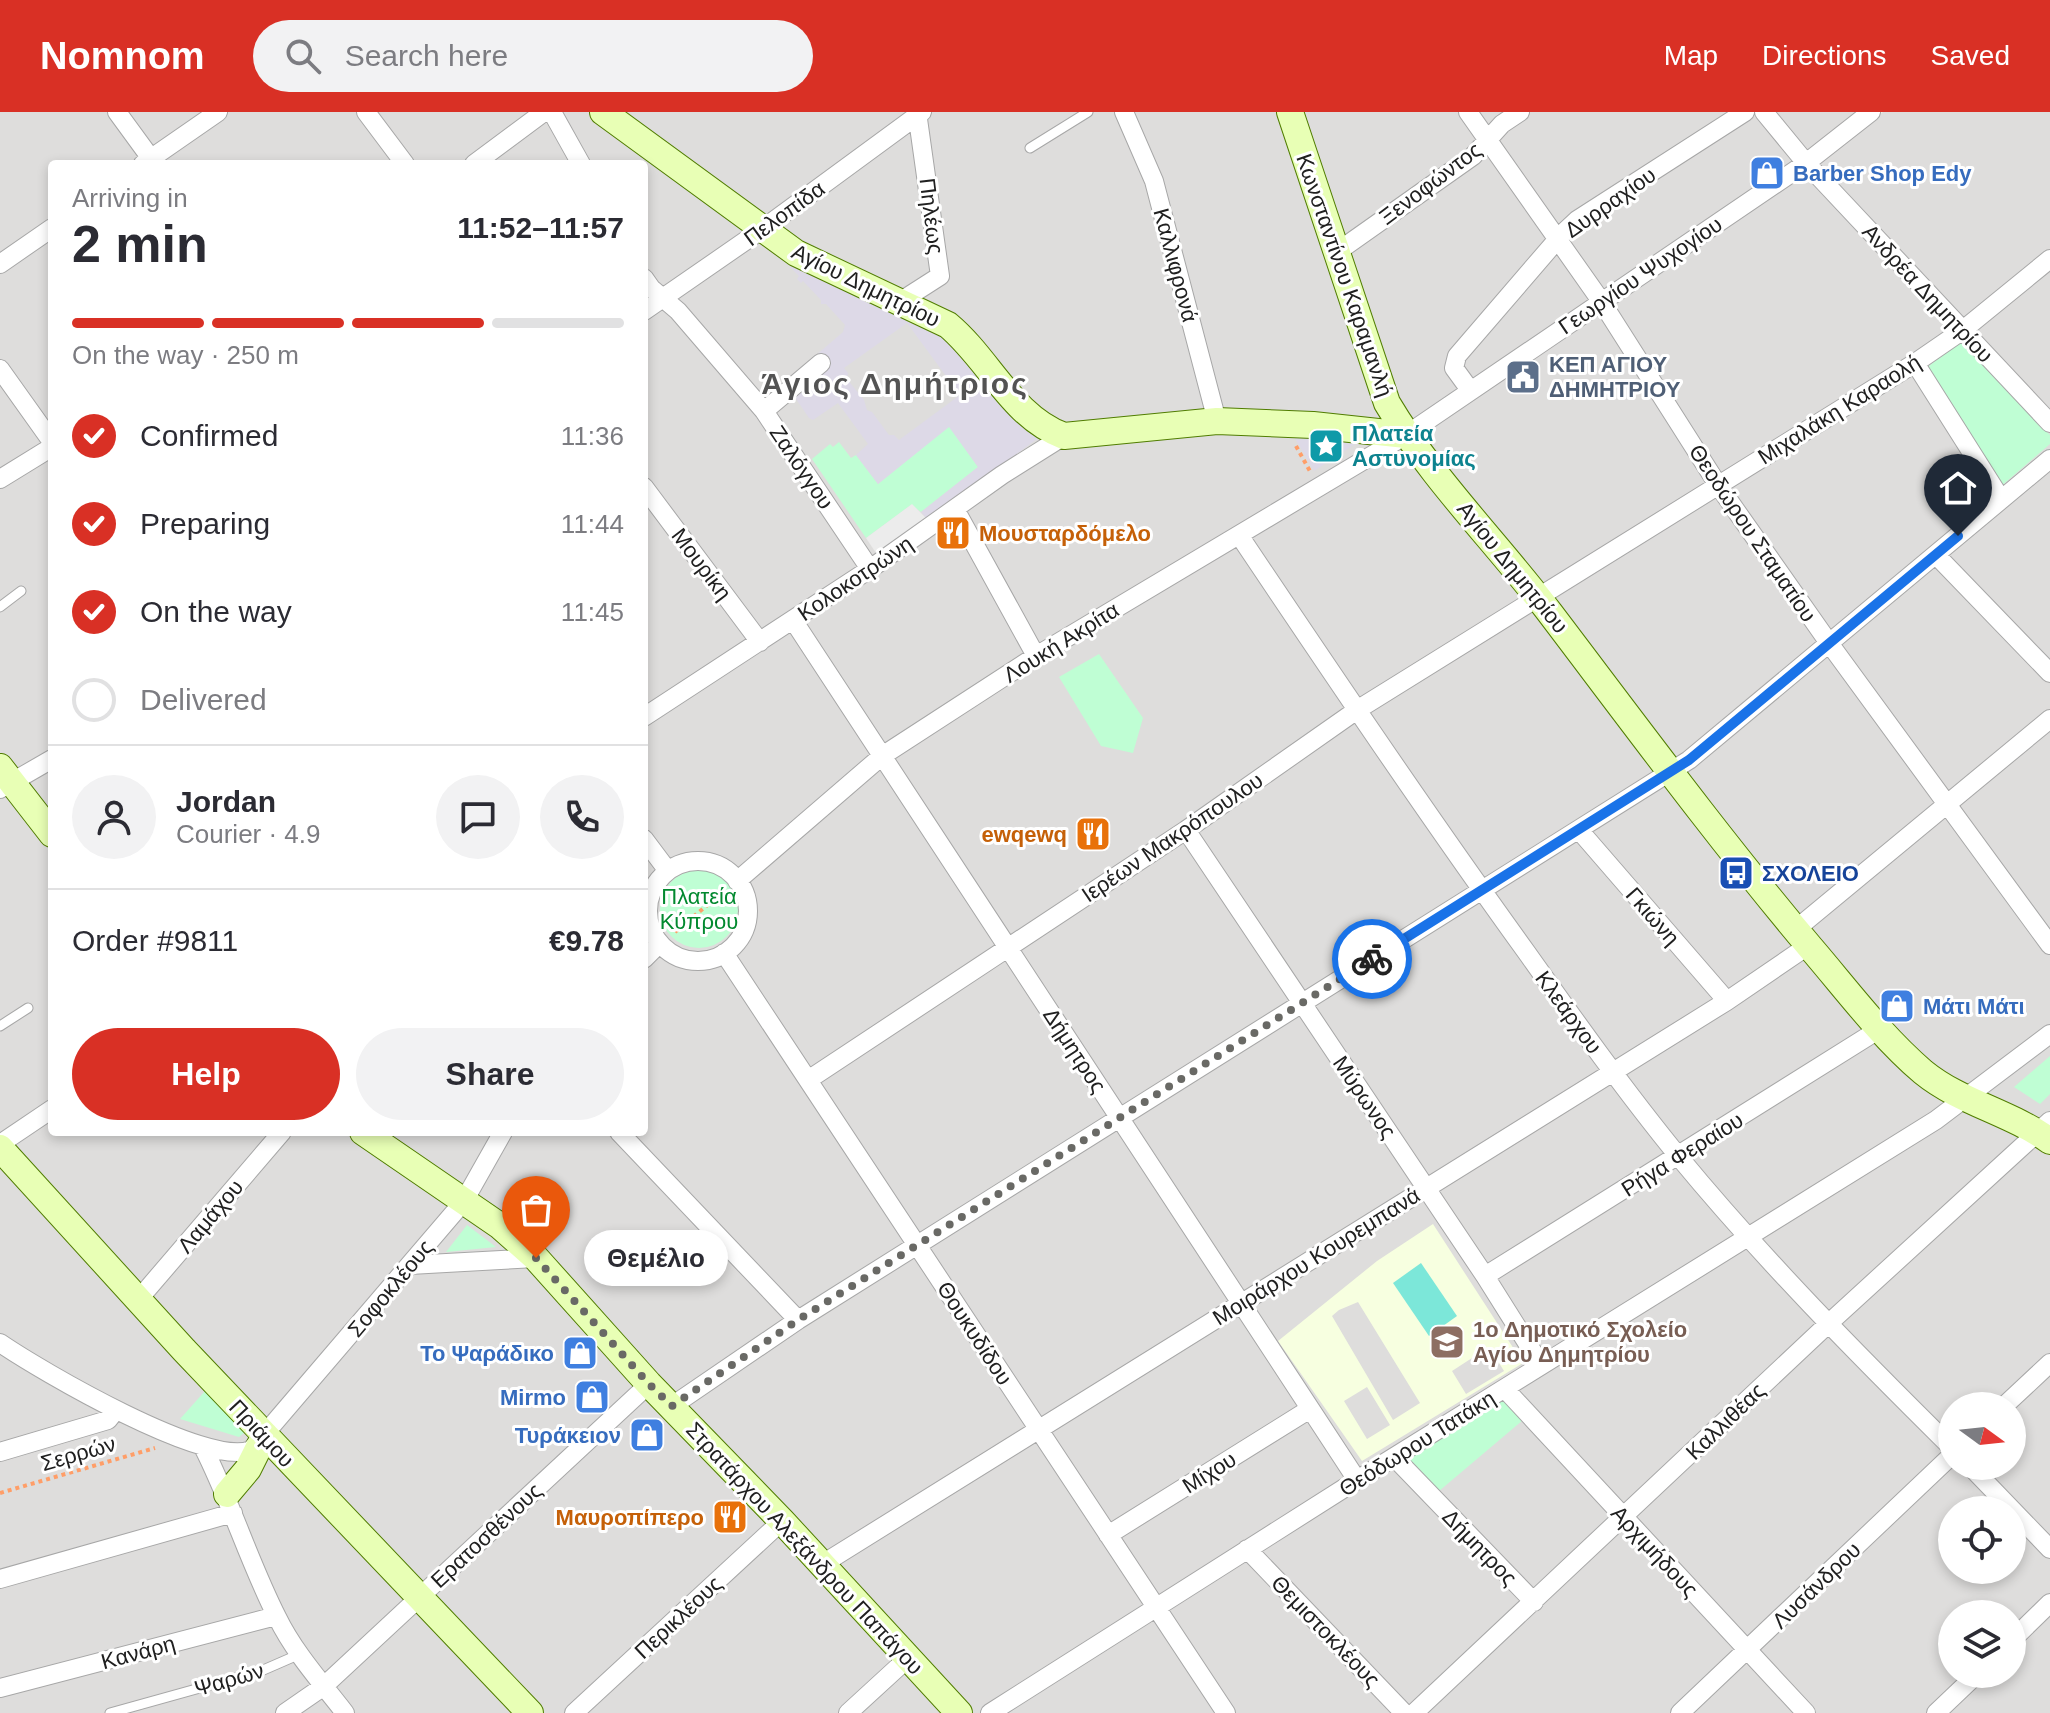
<!DOCTYPE html>
<meta charset="utf-8">
<style>
body{margin:0;font-family:Helvetica,sans-serif;background:#f2f2f3;color:#2b2b33;height:100vh;display:flex;flex-direction:column;font-size:30px;white-space:nowrap}
*{box-sizing:border-box;margin:0}
p{font-size:26px;color:#7c7c81}
.icon{flex:none;width:44px;height:44px;fill:none;stroke:currentColor;stroke-width:2;stroke-linecap:round;stroke-linejoin:round}
.map{position:relative;flex:1;overflow:hidden}
.side{position:absolute;left:48px;top:48px;width:600px;height:976px;display:flex;flex-direction:column;background:#fff;border-radius:8px;box-shadow:0 4px 12px #0003}
.side>*{flex:none}
.needle{width:52px;rotate:105deg}
.buttons{position:absolute;left:1938px;top:1280px;display:grid;gap:16px}
.buttons a{display:grid;place-items:center;width:88px;height:88px;border-radius:50%;background:#fff;box-shadow:0 4px 12px #0003;font-size:40px}
.pin{position:absolute;display:grid;place-items:center;width:68px;height:68px;color:#fff;margin:-82px -34px;border-radius:50% 50% 50% 0;rotate:-45deg;box-shadow:0 0 8px #0007}
.pin .icon{rotate:45deg}
.courier{position:absolute;display:grid;place-items:center;width:80px;height:80px;margin:-40px;border:6px solid #1a73e8;border-radius:50%;background:#fff;color:#222;box-shadow:0 2px 10px #0007}
.bubble{position:absolute;height:56px;border-radius:28px;background:#fff;box-shadow:0 4px 12px #0003;font-size:26px;font-weight:700;line-height:56px;text-align:center}
.overview em{font-style:normal;font-weight:700}
.overview div{display:flex;flex-direction:column-reverse}
.overview{display:flex;align-items:center;justify-content:space-between;height:136px;padding:0 24px}
h1{font-size:52px;font-weight:700;line-height:60px}
.bar{display:grid;grid-template-columns:repeat(4,1fr);gap:12px 8px;align-content:center;height:96px;padding:0 24px}
.bar i{height:10px;border-radius:6px;background:#e1e1e2}
.bar .active{background:#d93025}
.bar p{grid-column:span 4}
.line{display:flex;align-items:center;gap:20px;padding:0 24px;border-top:2px solid #e1e1e2}
.line div{flex:1}
.round{display:grid;place-items:center;flex:none;width:84px;height:84px;border-radius:42px;background:#f2f2f3}
ol{padding:0 24px;list-style:none}
li{display:flex;align-items:center;gap:24px;height:88px}
li p{margin-inline-start:auto}
li .icon{padding:8px;border-radius:50%;background:#d93025;color:#fff;stroke-width:4}
li:last-child{color:#7c7c81}
li i{width:44px;height:44px;border:4px solid #e1e1e2;border-radius:50%}
.action{display:flex;gap:16px;margin-top:auto;padding:16px 24px}
.action a{flex:1;height:92px;border-radius:48px;background:#d93025;color:#fff;font-size:32px;font-weight:700;line-height:92px;text-align:center}
.action a+a{background:#f2f2f3;color:#2b2b33}
header{display:flex;align-items:center;gap:48px;box-sizing:border-box;height:112px;padding:0 40px;background:#d93025;color:#fff}
header strong{font-size:38px}
nav{display:flex;gap:44px;margin-inline-start:auto;font-size:28px}
.search{width:560px;height:72px;background:#f2f2f3;display:flex;align-items:center;gap:20px;box-sizing:border-box;padding:0 28px;border-radius:44px;color:#7c7c81;font-size:30px}
.map>svg:first-child{display:block}
</style>
<header>
<strong>Nomnom</strong>
<div class="search"><svg class="icon" aria-label="search" viewBox="0 0 24 24"><circle cx="10" cy="10" r="6"/><path d="M15 15l6 6"/></svg>Search here</div>
<nav><a>Map</a><a>Directions</a><a>Saved</a></nav>
</header>
<div class="map">
<svg width="2050" height="1601" viewBox="0 0 2050 1601">
<rect width="100%" height="100%" fill="#f1f0e5"/>
<path fill="#dedddc" fill-rule="evenodd" d="M0 0H1861L1799 65 1883 0H2050V1601H0ZM52 52H644V1020H52ZM1952 1294H2012V1354H1952ZM1952 1398H2012V1458H1952ZM1952 1502H2012V1562H1952Z"/>
<path fill="#f7ffe0" fill-rule="evenodd" d="M1433 1112 1523 1251 1362 1349 1278 1229 1377 1149ZM1358 1190 1420 1291 1393 1308 1332 1204 1339 1198ZM1489 1235 1504 1259 1466 1282 1452 1259ZM1367 1275 1390 1313 1367 1327 1344 1289Z"/>
<path fill="#bffed4" d="M1960 230 2050 323V332L1999 376 1925 257Z
M949 314 978 355 921 400 911 393 866 426 812 347 830 332 833 335 839 330 851 346 856 343 878 372Z
M1099 542 1143 606 1133 641 1101 634 1059 565Z
M660 797a39 39 0 1 1 78 0a39 39 0 1 1-78 0Z
M2050 944V982L2040 992 2014 975Z
M467 1113 496 1135 446 1140Z
M1505 1277 1529 1303 1432 1385 1394 1345Z
M205 1279 243 1316 244 1321 239 1325 180 1307Z"/>
<path fill="#7ce7d9" d="M1421 1151 1457 1204 1429 1224 1393 1171Z"/>
<path fill="#ececec" d="M912 392 928 408 878 444 866 426Z"/>
<path fill="#ddd9e7" fill-rule="evenodd" d="M796 150 936 214 1045 321 928 408 921 400 978 355 949 315 878 372 856 343 868 332 838 291 813 308 809 306 794 284 821 251 815 244 843 220 845 213 826 192H821V188L803 169 801 171 797 167 799 164 791 156ZM907 211 960 283 899 328 894 323H889L872 300 867 298 864 288 847 267 848 261 844 256Z
M1289 316 1361 328 1314 359Z"/>
<g fill="none" stroke-linecap="round" stroke-linejoin="round">
<defs>
<path id="lane" d="M1030 36 1088 0
M0 495 21 479
M0 914 28 896
M110 1601 261 1559 300 1542"/>
<path id="street" d="M117 0 155 52
M366 0 405 52
M552 0 581 52
M1124 0 1154 69 1217 309
M1468 0 1601 189 1718 373 1829 531 2050 833
M1764 0 1806 51 2050 311
M143 52 218 0
M474 52 544 0
M1337 140 1473 44 1502 12 1520 0
M0 152 52 116
M644 166 651 176 678 199 764 299 870 457
M901 189 940 164 917 0
M644 199 764 116 922 0
M1915 251 2001 387
M0 257 52 330
M1470 278 1454 256 1457 244 1562 122 1577 108 1745 0
M764 299 821 251
M0 367 52 335
M644 375 760 530
M955 397 1036 544
M1239 423C1333 563 1428 704 1527 841 1576 910 1625 979 1679 1045 1764 1148 1857 1242 1952 1336
M1936 443 2050 561
M793 508 1357 1368
M644 605 870 457 1002 363 1064 324
M0 677 52 647
M1186 718 1485 1164 1541 1253
M1579 718 1727 889
M644 727 668 759
M648 799a50 50 0 1 1 100 0a50 50 0 1 1-100 0Z
M737 769 882 644 1036 544 1406 323 1806 51 1871 0
M1795 818 2050 607
M724 841 1226 1601
M644 847 660 831
M808 968 1186 718 1357 598 1915 251 1963 218 2050 147
M619 1020 798 1208
M0 1032 52 997
M410 1153 536 1146
M1485 1164 1878 918
M138 1188 282 1020
M0 1231C41 1259 207 1356 251 1338L464 1089 503 1020
M1505 1277 1806 1601
M672 1294 798 1208 1689 648 2050 347
M2004 1294 2050 1251
M203 1335C231 1390 249 1450 277 1505 294 1540 321 1570 345 1601
M0 1340 108 1308 116 1298
M1394 1345 1534 1490
M1970 1354 2050 1437
M1108 1423 1310 1297
M1247 1437 1404 1601
M821 1453 1727 889 1809 833
M0 1467 233 1401
M2012 1528 2050 1491
M0 1576 276 1504
M285 1601 324 1574 649 1272
M574 1601 782 1409
M848 1601 908 1546
M990 1601 1357 1368 1936 1008 2050 922
M1414 1601 1828 1212 2050 1009
M1680 1601 1952 1343
M1936 1601 1977 1562"/>
<path id="secondary" d="M603 0 796 141 948 213C989 247 1012 305 1064 324L1217 309 1313 313 1406 323
M1290 0 1387 291C1432 367 1497 431 1550 501 1635 613 1719 727 1810 835 1847 878 1880 923 1923 960 1961 991 2010 1000 2050 1029
M0 655 52 722
M363 1020 500 1114 536 1146 649 1272 782 1409 959 1601
M0 1036 184 1238 530 1601
M227 1382 248 1357 265 1323"/>
</defs>
<use href="#lane" stroke="#a7a7a7" stroke-width="11"/>
<use href="#street" stroke="#a7a7a7" stroke-width="20"/>
<use href="#secondary" stroke="#507d00" stroke-width="28"/>
<path stroke="#ff9e68" stroke-width="4" stroke-dasharray="4 4" stroke-linecap="butt" d="M1296 334 1311 361
M675 820 723 780
M0 1381 155 1336"/>
<use href="#lane" stroke="#fff" stroke-width="9"/>
<use href="#street" stroke="#fff" stroke-width="18"/>
<use href="#secondary" stroke="#e8ffb5" stroke-width="26"/>
</g>
<g fill="none" stroke-linecap="round" stroke-linejoin="round">
<path stroke="#696965" stroke-width="8" stroke-dasharray="0 14.4" d="M536 1146 649 1272 672 1294 798 1208 1372 847"/>
<path stroke="#1a73e8" stroke-width="10" d="M1372 847 1689 648 1958 424"/>
</g>
<defs>
<symbol id="shop-square" viewBox="-11 -11 22 22"><rect x="-9" y="-9" width="18" height="18" rx="4" fill="#3f7fe0" stroke="#fff"/><path d="M-5-2.5h2.3a2.7 3.5 0 0 1 5.4 0H5L5.5 6h-11ZM-1.5-2.5h3a1.5 2.3 0 0 0-3 0Z" fill="#fff"/></symbol>
<symbol id="civic-square" viewBox="-11 -11 22 22"><rect x="-9" y="-9" width="18" height="18" rx="4" fill="#5c6f8a" stroke="#fff"/><path d="M-.6-6.5H3V-4.5H.6V-3L4-1V1h2V6H-6V1h2V-1L-.6-3ZM-1.2 2.5V6h2.4V2.5Z" fill="#fff"/></symbol>
<symbol id="sight-square" viewBox="-11 -11 22 22"><rect x="-9" y="-9" width="18" height="18" rx="4" fill="#0f9aa8" stroke="#fff"/><path d="M0-6L1.8-2.2L6-1.7L2.9 1.2L3.7 5.4L0 3.3L-3.7 5.4L-2.9 1.2L-6-1.7L-1.8-2.2Z" fill="#fff"/></symbol>
<symbol id="restaurant-square" viewBox="-11 -11 22 22"><rect x="-9" y="-9" width="18" height="18" rx="4" fill="#e8710a" stroke="#fff"/><path d="M-5-6h1v4h1v-4h1v4h1v-4h1v5L-1.5 .5V6h-2V.5L-5-1ZM5-6V6H3V1.5H1.5Q1.5-4 5-6Z" fill="#fff"/></symbol>
<symbol id="bus-square" viewBox="-11 -11 22 22"><rect x="-9" y="-9" width="18" height="18" rx="4" fill="#1a4fb4" stroke="#fff"/><path d="M-5-6H5V4H4V6H2V4H-2V6H-4V4H-5ZM-3.5-4V0h7V-4ZM-3.5 1.2v1.5H-2V1.2ZM2 1.2v1.5H3.5V1.2Z" fill="#fff"/></symbol>
<symbol id="school-square" viewBox="-11 -11 22 22"><rect x="-9" y="-9" width="18" height="18" rx="4" fill="#8d6e63" stroke="#fff"/><path d="M0-5L7-2L0 1L-7-2ZM-4 1L0 2.5L4 1V4Q0 6-4 4Z" fill="#fff"/></symbol>
</defs>
<g fill-rule="evenodd">
<use href="#shop-square" x="1747" y="41" width="40" height="40"/>
<use href="#civic-square" x="1503" y="245" width="40" height="40"/>
<use href="#sight-square" x="1306" y="314" width="40" height="40"/>
<use href="#restaurant-square" x="933" y="401" width="40" height="40"/>
<use href="#restaurant-square" x="1073" y="702" width="40" height="40"/>
<use href="#bus-square" x="1716" y="741" width="40" height="40"/>
<use href="#shop-square" x="1877" y="874" width="40" height="40"/>
<use href="#school-square" x="1427" y="1210" width="40" height="40"/>
<use href="#shop-square" x="560" y="1221" width="40" height="40"/>
<use href="#shop-square" x="572" y="1265" width="40" height="40"/>
<use href="#shop-square" x="627" y="1303" width="40" height="40"/>
<use href="#restaurant-square" x="710" y="1385" width="40" height="40"/>
</g>
<g text-anchor="middle" stroke-width="6" stroke-linejoin="round" paint-order="stroke">
<g font-size="22" font-weight="bold" fill="#366cbe" stroke="#fff" text-anchor="end">
<text x="1793" y="69" text-anchor="start">Barber Shop Edy</text>
<text x="1923" y="902" text-anchor="start">Μάτι Μάτι</text>
<text x="554" y="1249">Το Ψαράδικο</text>
<text x="566" y="1293">Mirmo</text>
<text x="621" y="1331">Τυράκειον</text>
</g>
<g font-size="22" fill="#202020" stroke="#fff">
<text transform="translate(1430 71) rotate(-37)" y="8">Ξενοφώντος</text>
<text transform="translate(1610 90) rotate(-35)" y="8">Δυρραχίου</text>
<text transform="translate(784 101) rotate(-36)" y="8">Πελοπίδα</text>
<text transform="translate(932 104) rotate(83)" y="8">Πηλέως</text>
<text transform="translate(1176 153) rotate(75)" y="8">Καλλιφρονά</text>
<text transform="translate(1345 163) rotate(71)" y="8">Κωνσταντίνου Καραμανλή</text>
<text transform="translate(1640 163) rotate(-34)" y="8">Γεωργίου Ψυχογίου</text>
<text transform="translate(866 173) rotate(26)" y="8">Αγίου Δημητρίου</text>
<text transform="translate(1928 181) rotate(47)" y="8">Ανδρέα Δημητρίου</text>
<text transform="translate(1839 297) rotate(-32)" y="8">Μιχαλάκη Καραολή</text>
<text transform="translate(802 355) rotate(56)" y="8">Ζαλόγγου</text>
<text transform="translate(1753 421) rotate(56)" y="8">Θεοδώρου Σταματίου</text>
<text transform="translate(702 452) rotate(53)" y="8">Μουρίκη</text>
<text transform="translate(1513 455) rotate(51)" y="8">Αγίου Δημητρίου</text>
<text transform="translate(855 466) rotate(-34)" y="8">Κολοκοτρώνη</text>
<text transform="translate(1061 530) rotate(-32)" y="8">Λουκή Ακρίτα</text>
<text transform="translate(1172 725) rotate(-34)" y="8">Ιερέων Μακρόπουλου</text>
<text transform="translate(1653 804) rotate(49)" y="8">Γκιώνη</text>
<text transform="translate(1569 900) rotate(54)" y="8">Κλεάρχου</text>
<text transform="translate(1075 938) rotate(57)" y="8">Δήμητρος</text>
<text transform="translate(1365 985) rotate(56)" y="8">Μύρωνος</text>
<text transform="translate(1682 1042) rotate(-32)" y="8">Ρήγα Φεραίου</text>
<text transform="translate(210 1104) rotate(-50)" y="8">Λαμάχου</text>
<text transform="translate(1316 1144) rotate(-32)" y="8">Μοιράρχου Κουρεμπανά</text>
<text transform="translate(390 1176) rotate(-50)" y="8">Σοφοκλέους</text>
<text transform="translate(975 1221) rotate(57)" y="8">Θουκυδίδου</text>
<text transform="translate(1725 1309) rotate(-44)" y="8">Καλλιθέας</text>
<text transform="translate(262 1321) rotate(47)" y="8">Πριάμου</text>
<text transform="translate(1417 1331) rotate(-32)" y="8">Θεόδωρου Τατάκη</text>
<text transform="translate(78 1341) rotate(-16)" y="8">Σερρών</text>
<text transform="translate(1209 1360) rotate(-32)" y="8">Μίχου</text>
<text transform="translate(486 1423) rotate(-43)" y="8">Ερατοσθένους</text>
<text transform="translate(1480 1435) rotate(46)" y="8">Δήμητρος</text>
<text transform="translate(805 1436) rotate(47)" y="8">Στρατάρχου Αλεξάνδρου Παπάγου</text>
<text transform="translate(1655 1439) rotate(47)" y="8">Αρχιμήδους</text>
<text transform="translate(1816 1473) rotate(-44)" y="8">Λυσάνδρου</text>
<text transform="translate(678 1505) rotate(-43)" y="8">Περικλέους</text>
<text transform="translate(1326 1519) rotate(46)" y="8">Θεμιστοκλέους</text>
<text transform="translate(138 1540) rotate(-15)" y="8">Κανάρη</text>
<text transform="translate(229 1567) rotate(-16)" y="8">Ψαρών</text>
</g>
<g font-size="22" font-weight="bold" fill="#4e5e75" stroke="#fff" text-anchor="start">
<text x="1549" y="260">ΚΕΠ ΑΓΙΟΥ<tspan x="1549" dy="25">ΔΗΜΗΤΡΙΟΥ</tspan></text>
</g>
<g font-size="22" font-weight="bold" fill="#0d838f" stroke="#fff" text-anchor="start">
<text x="1352" y="329">Πλατεία<tspan x="1352" dy="25">Αστυνομίας</tspan></text>
</g>
<g font-size="22" font-weight="bold" fill="#c56008" stroke="#fff" text-anchor="end">
<text x="979" y="429" text-anchor="start">Μουσταρδόμελο</text>
<text x="1067" y="730">ewqewq</text>
<text x="704" y="1413">Μαυροπίπερο</text>
</g>
<g font-size="22" font-weight="bold" fill="#164399" stroke="#fff" text-anchor="start">
<text x="1762" y="769">ΣΧΟΛΕΙΟ</text>
</g>
<g font-size="22" fill="#02892f" stroke="#fff">
<text x="699" y="792">Πλατεία<tspan x="699" dy="25">Κύπρου</tspan></text>
</g>
<g font-size="22" font-weight="bold" fill="#785e54" stroke="#fff" text-anchor="start">
<text x="1473" y="1225">1ο Δημοτικό Σχολείο<tspan x="1473" dy="25">Αγίου Δημητρίου</tspan></text>
</g>
<g font-size="30" font-weight="bold" letter-spacing="2" fill="#535353" stroke="#fff">
<text x="895" y="282">Άγιος Δημήτριος</text>
</g>
</g>
</svg>
<div class="buttons">
<a><svg class="needle" viewBox="-14 -14 28 28"><path d="M0-13l5 13h-10z" fill="#e53935"/><path d="M0 13l5-13h-10z" fill="#7c7c81"/></svg></a>
<a><svg class="icon" aria-label="locate" viewBox="0 0 24 24"><circle cx="12" cy="12" r="6"/><path d="M12 2v4M12 18v4M2 12h4M18 12h4"/></svg></a>
<a><svg class="icon" aria-label="layers" viewBox="0 0 24 24"><path d="M12 4l9 5-9 5-9-5zM3 14l9 5 9-5"/></svg></a>
</div>
<div class="pin" style="left:536px;top:1146px;background:#ea580c"><svg class="icon" aria-label="bag" viewBox="0 0 24 24"><path d="M5 8h14l-1 12H6zM9 8a3 3 0 0 1 6 0"/></svg></div>
<div class="pin" style="left:1958px;top:424px;background:#1f2937"><svg class="icon" aria-label="home" viewBox="0 0 24 24"><path d="M3 11l9-7 9 7M6 9v11h12V9"/></svg></div>
<div class="courier" style="left:1372px;top:847px"><svg class="icon" aria-label="bike" viewBox="0 0 24 24"><circle cx="6" cy="16" r="4"/><circle cx="18" cy="16" r="4"/><path d="M6 16l4-8h5l3 8M10 8l3 8H6M13 5h3"/></svg></div>
<div class="bubble" style="left:584px;top:1118px;width:144px">Θεμέλιο</div>
<section class="side">
<div class="overview"><div><h1>2 min</h1><p>Arriving in</p></div><em>11:52–11:57</em></div>
<div class="bar"><i class="active"></i><i class="active"></i><i class="active"></i><i></i><p>On the way · 250 m</p></div>
<ol>
<li><svg class="icon" aria-label="check" viewBox="0 0 24 24"><path d="M5 12l5 5 9-10"/></svg>Confirmed<p>11:36</p></li>
<li><svg class="icon" aria-label="check" viewBox="0 0 24 24"><path d="M5 12l5 5 9-10"/></svg>Preparing<p>11:44</p></li>
<li><svg class="icon" aria-label="check" viewBox="0 0 24 24"><path d="M5 12l5 5 9-10"/></svg>On the way<p>11:45</p></li>
<li><i></i>Delivered</li>
</ol>
<div class="line" style="height:144px"><a class="round"><svg class="icon" aria-label="person" viewBox="0 0 24 24"><circle cx="12" cy="8" r="4"/><path d="M4 21q1-7 8-7t8 7"/></svg></a><div><b>Jordan</b><p>Courier · 4.9</p></div><a class="round"><svg class="icon" aria-label="chat" viewBox="0 0 24 24"><path d="M4 5h16v11H9l-5 4z"/></svg></a><a class="round"><svg class="icon" aria-label="phone" viewBox="0 0 24 24"><path d="M5 4h4l2 5-3 2q2 4 5 5l2-3 5 2v4C11 20 4 13 5 4z"/></svg></a></div>
<div class="line" style="height:104px"><div>Order #9811</div><b>€9.78</b></div>
<div class="action"><a>Help</a><a>Share</a></div>
</section>
</div>
